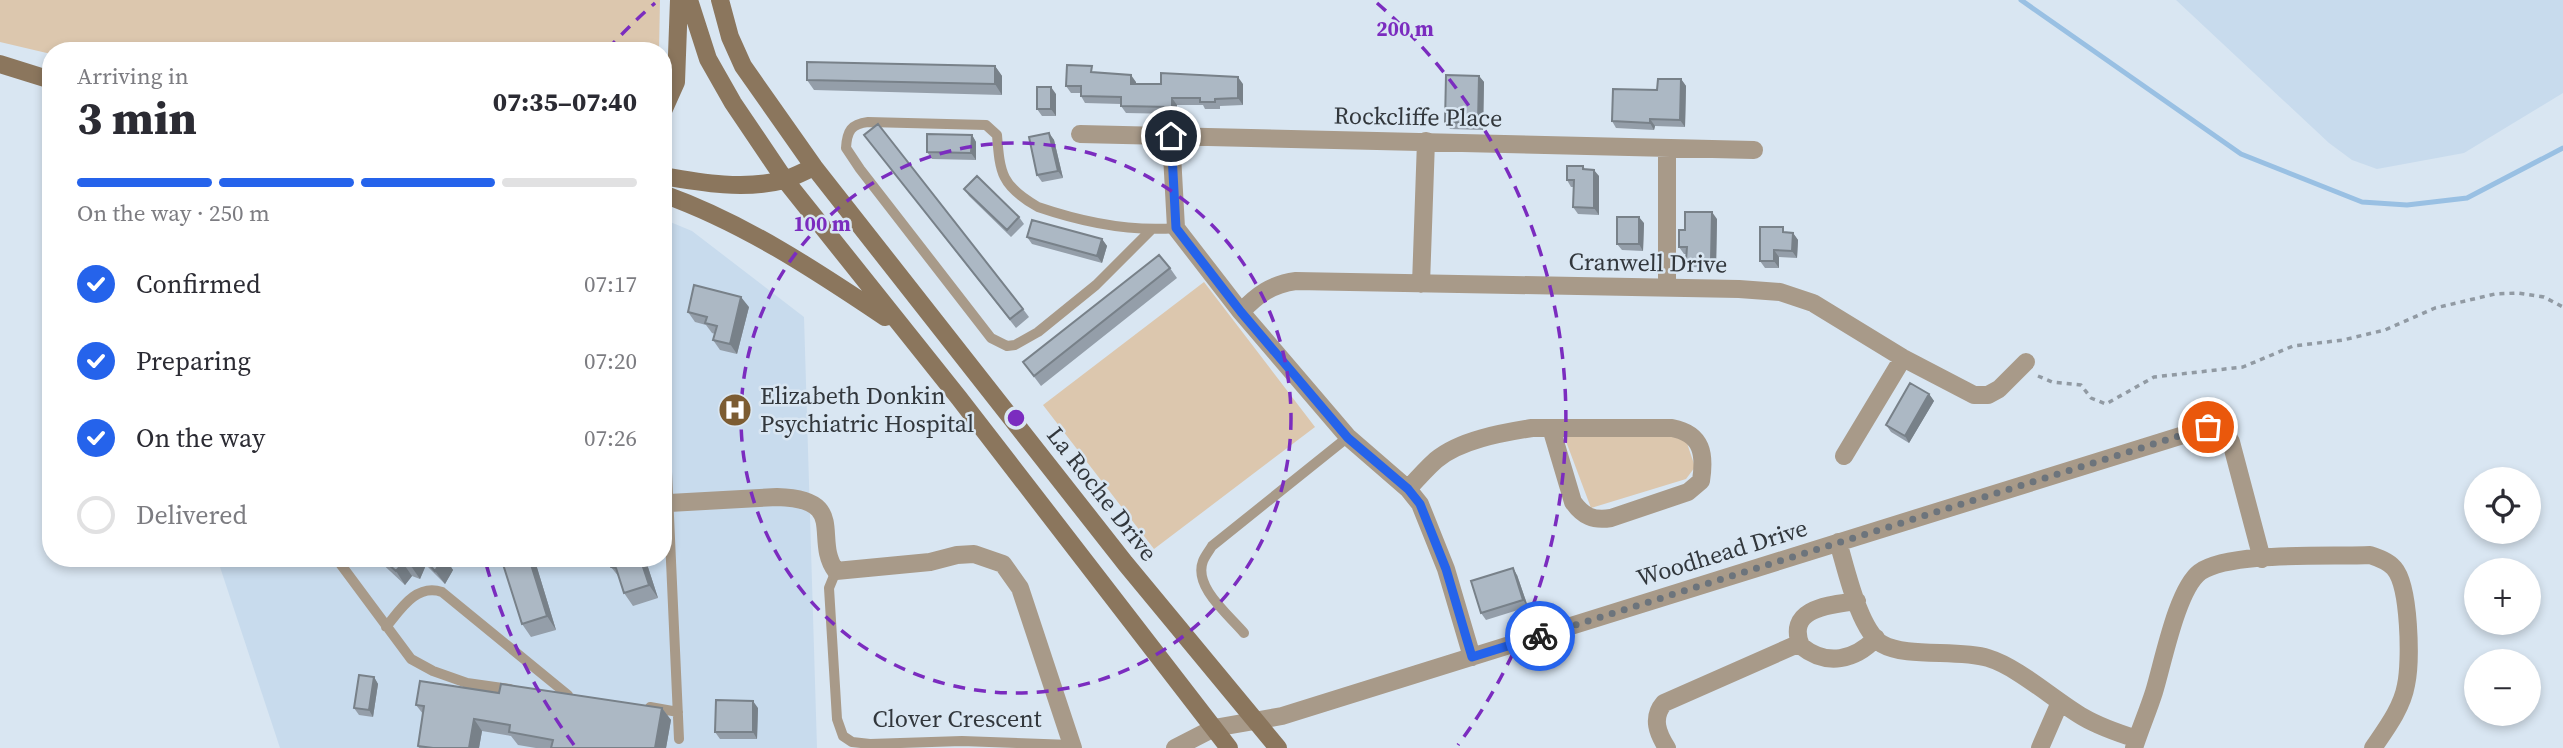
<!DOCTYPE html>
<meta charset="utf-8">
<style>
body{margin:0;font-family:"Source Serif 4",serif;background:#f7f7f7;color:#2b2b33;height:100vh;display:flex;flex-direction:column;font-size:26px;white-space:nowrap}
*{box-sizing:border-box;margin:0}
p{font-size:23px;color:#7c7c81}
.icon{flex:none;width:38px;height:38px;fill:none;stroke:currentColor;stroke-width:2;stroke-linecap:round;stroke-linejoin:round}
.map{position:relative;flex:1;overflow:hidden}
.side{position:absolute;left:42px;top:42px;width:630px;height:525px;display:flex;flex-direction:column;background:#fff;border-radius:28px;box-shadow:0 4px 10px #0003}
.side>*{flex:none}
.controls{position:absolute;left:2464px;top:467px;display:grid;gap:14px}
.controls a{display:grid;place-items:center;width:77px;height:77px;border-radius:50%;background:#fff;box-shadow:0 4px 10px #0003;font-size:35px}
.pin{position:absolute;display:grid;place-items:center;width:60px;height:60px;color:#fff;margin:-30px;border:4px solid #fff;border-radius:50%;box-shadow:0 2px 7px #0007}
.courier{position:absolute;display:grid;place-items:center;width:70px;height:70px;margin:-35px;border:5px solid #2563eb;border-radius:50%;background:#fff;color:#222;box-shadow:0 2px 9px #0007}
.overview em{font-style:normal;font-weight:800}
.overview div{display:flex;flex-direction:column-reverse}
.overview{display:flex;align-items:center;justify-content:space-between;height:119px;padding:0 35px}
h1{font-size:46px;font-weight:800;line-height:52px}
.bar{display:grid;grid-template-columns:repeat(4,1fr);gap:10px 7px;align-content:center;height:84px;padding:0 35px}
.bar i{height:9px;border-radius:5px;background:#e1e1e2}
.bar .active{background:#2563eb}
.bar p{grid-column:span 4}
ol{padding:0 35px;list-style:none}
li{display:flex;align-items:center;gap:21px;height:77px}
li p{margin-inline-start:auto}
li .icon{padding:7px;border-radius:50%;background:#2563eb;color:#fff;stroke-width:4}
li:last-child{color:#7c7c81}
li i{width:38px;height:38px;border:4px solid #e1e1e2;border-radius:50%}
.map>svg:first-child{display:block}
</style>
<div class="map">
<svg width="2563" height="748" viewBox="0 0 2563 748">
<rect width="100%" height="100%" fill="#d9e6f2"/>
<path fill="#c8dbed" d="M2176 0H2563V93L2464 153 2377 169 2352 160 2329 143Z
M663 219 692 231 804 317 817 748H280L217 558H663Z"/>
<path fill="#dcc7ae" d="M0 0H660L659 51H51V54L0 42Z
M1204 282 1315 427 1154 549 1043 405Z
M1564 436 1685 437 1695 467 1686 479 1591 508Z"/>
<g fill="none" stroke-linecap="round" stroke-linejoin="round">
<path stroke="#99c0e3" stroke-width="5" d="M2021 0 2241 154 2362 202 2407 205 2467 198 2563 148"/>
<path stroke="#919aa3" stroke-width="3.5" stroke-dasharray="5 5" stroke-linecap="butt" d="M2038 376 2052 382 2081 385 2091 398 2106 404 2154 377 2243 367 2293 346 2343 340 2385 330 2435 308 2495 294 2518 293 2544 297 2563 307"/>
<path stroke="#a89a89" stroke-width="10" d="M1151 230 1096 285 1038 332 1015 345 1007 346 991 338 860 169 846 148C847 131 851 124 868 122L986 125 997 135C1000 173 1001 186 1038 207 1082 222 1129 232 1176 228
M663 380 666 315
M663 383 679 739
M336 558 411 659 433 671 467 683 510 689
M836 571 829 588 837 719 843 736 852 742 870 744 962 741 1071 745
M386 627C400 610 416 583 442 592L568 695
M1244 633C1229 615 1193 587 1203 561 1205 556 1209 551 1212 546L1348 437
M650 707 678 712"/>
<path stroke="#a89a89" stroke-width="18" d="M1080 134 1754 150
M1171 136 1176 228 1241 312 1348 437 1408 489 1420 504 1446 569 1472 657
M1667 148V288
M1421 284 1426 141
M1241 312C1257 295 1272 284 1296 281L1739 289 1780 292 1813 303 1903 358 1974 395H1988L1999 389 2026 362
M1844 456 1903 358
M1408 489C1417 479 1426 469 1436 460 1460 440 1501 433 1532 428H1672C1703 434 1705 455 1701 481L1688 492 1611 518C1593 521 1583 516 1573 502L1551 428
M669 503 777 497C850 499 812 539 836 571L930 562 957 555 974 554 1003 564 1020 588 1073 748
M1838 542C1846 568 1859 630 1882 644 1906 658 1958 649 1988 658 2018 667 2054 700 2083 717 2100 727 2118 733 2137 739
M1857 601C1832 605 1785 607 1801 646 1827 667 1855 660 1876 638
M1175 748 1214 728 1282 716 2209 427 2223 429 2231 442 2262 559
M1667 748C1658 734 1651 718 1664 703L1800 643
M2040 748 2060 702
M2134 748C2140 729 2148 711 2154 692 2163 663 2177 589 2200 572 2230 551 2331 557 2370 555 2379 558 2388 561 2394 568 2410 586 2411 662 2406 685 2402 708 2386 729 2373 748"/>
<path stroke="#8b765d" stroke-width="18" d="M689 0 708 59 733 103 785 180 959 398 1229 748
M720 0 730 37 743 66 814 167 1125 563 1278 748
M0 64 51 80
M663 111 676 82 679 0
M663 176C702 183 745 190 784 180 794 177 805 171 814 167
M663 194C744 223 815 270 885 317"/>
</g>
<path fill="#949ea9" d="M995 66 1002 76V95L814 90 807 80Z
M1095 72 1136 82V84H1243V105L1220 106V109H1205L1203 105H1177V114L1126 113 1121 106V104L1085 103 1081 96V93H1071L1066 86Z
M1479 76 1484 82 1483 130 1450 129 1445 122Z
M1681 79 1686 86 1685 127 1655 126 1654 130 1616 128 1612 121 1657 90Z
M1056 94V116H1042L1037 109Z
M1049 133 1054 140 1063 178 1042 182 1037 175Z
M864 135 1023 309 1029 317 1016 328Z
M972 135 976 142V160L932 159 927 152Z
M1583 166 1585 169 1599 176V215L1578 214 1573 207 1574 187H1571L1567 180Z
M964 189 1019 217 1024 224 1011 237 969 196Z
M1717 219 1716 268 1691 267 1686 260 1687 254H1684L1679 247 1685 230Z
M1644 223 1643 251 1622 250 1617 244Z
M1786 233H1793L1798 240 1797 258 1779 257V268H1765L1760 261Z
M1027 237 1102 239 1107 246 1102 263 1032 244Z
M1170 268 1177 278 1041 386 1023 362Z
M749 307 737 354 720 350 713 340 715 334 712 333 706 325 695 322 688 312Z
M1929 394 1934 401 1909 443 1891 432 1886 425Z
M376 558H445L453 570 445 584 426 565 420 579 412 576 405 585Z
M501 558H546L535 561 556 630 531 637 522 624Z
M609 558H645L658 598 633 606 624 593 619 577 611 567Z
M1517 575 1528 607 1486 620 1481 613Z
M374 677 378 684 373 717 359 715 354 708Z
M499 693 662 708 671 720 666 748H536L518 745 511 736 482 731 479 748H419L418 746 423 714 416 705Z
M758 708 757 739H720L715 732Z"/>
<path fill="#788189" d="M995 66 1002 76V95L995 84Z
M1131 75 1136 82V91L1131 84Z
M1479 76 1484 82 1483 130 1478 123Z
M1238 77 1243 84V105L1238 98Z
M1681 79 1686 86 1685 127 1680 120Z
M1051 87 1056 94V116L1051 109Z
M1172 98 1177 105V114L1172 107Z
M1650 119 1655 126 1654 130 1650 123Z
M1049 133 1054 140 1063 178 1058 171Z
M972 135 976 142V160L971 153Z
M1594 170 1599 176V215L1594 208Z
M1712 212 1717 219 1716 268 1711 261Z
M1639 217 1644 223 1643 251 1639 244Z
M1793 233 1798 240 1797 258 1792 251Z
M1102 239 1107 246 1102 263 1097 256Z
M1774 250 1779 257V268L1774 261Z
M741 297 749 307 737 354 730 344Z
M1929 394 1934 401 1909 443 1905 436Z
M414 558H421L426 565 420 579 411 566Z
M443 558H445L453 570 445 584 435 571Z
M529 558H533L535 561 556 630 547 616Z
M640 558H645L658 598 649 585Z
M403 563 412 576 405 585 396 571Z
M1513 568 1517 575 1528 607 1523 600Z
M374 677 378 684 373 717 369 710Z
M753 701 758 708 757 739 753 732Z
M662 708 671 720 666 748H655Z
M474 719 482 731 479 748H469Z"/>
<path fill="#acb8c4" stroke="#788189" stroke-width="2" d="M807 62 995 66V84L807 80Z
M1067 65 1092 66 1091 72 1131 75V84H1161V73L1238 77V98L1215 99V102H1200V98H1172V107L1121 106V97L1081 96V86H1066Z
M1446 75 1479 76 1478 123 1445 122Z
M1658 79H1681L1680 120 1650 119V123L1612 121 1613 89 1657 90Z
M1037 87H1051V109H1037Z
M878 124 1023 309 1010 319 864 135Z
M1049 133 1058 171 1037 175 1029 137Z
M927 134 972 135 971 153 927 152Z
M1567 166H1583V169L1594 170V208L1573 207 1574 180H1567Z
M977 176 1019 217 1007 230 964 189Z
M1685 212H1712L1711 261 1686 260 1687 247H1679V230H1685Z
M1617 217H1639V244H1617Z
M1032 220 1102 239 1097 256 1027 237Z
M1760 227H1783V232L1793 233 1792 251 1774 250V261H1760Z
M1159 255 1170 268 1034 376 1023 362Z
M694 285 741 297 730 344 713 340 717 326 705 323 707 317 688 312Z
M1910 383 1929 394 1905 436 1886 425Z
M381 558H414L411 566 403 563 396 571Z
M423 558H443L435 571Z
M501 558H529L547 616 522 624Z
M609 558H640L649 585 624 593 616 568 611 567Z
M1513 568 1523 600 1481 613 1471 581Z
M359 675 374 677 369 710 354 708Z
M420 681 499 693 501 684 662 708 655 748H551L553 740 509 732 510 725 474 719 469 748H433L418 746 424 706 416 705Z
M716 700 753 701V732H715Z"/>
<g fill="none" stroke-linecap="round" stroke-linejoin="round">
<path stroke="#6c747c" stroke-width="7" stroke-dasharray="0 12.6" d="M1540 636 2208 427"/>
<path stroke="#2563eb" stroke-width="9" d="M1171 136 1176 228 1241 312 1348 438 1408 489 1420 504 1446 569 1472 657 1540 636"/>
</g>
<g fill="none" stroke="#7b2cbf" stroke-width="3.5" stroke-dasharray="12 9">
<circle cx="1016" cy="418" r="275"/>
<path d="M574 745A550 550 0 0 1 485 560M607 50A550 550 0 0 1 655 3M1377 3A550 550 0 0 1 1458 745"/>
</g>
<defs>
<symbol id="hospital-disc" viewBox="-11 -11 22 22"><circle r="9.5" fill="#7c5c32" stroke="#d9e6f2"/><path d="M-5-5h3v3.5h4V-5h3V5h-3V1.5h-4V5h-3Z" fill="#fff"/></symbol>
</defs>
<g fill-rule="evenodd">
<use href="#hospital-disc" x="716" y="391" width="38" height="38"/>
</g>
<g text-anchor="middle" stroke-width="5" stroke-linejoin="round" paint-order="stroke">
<g font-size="24" fill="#32373c" stroke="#d9e6f2">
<text transform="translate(1418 117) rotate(1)" y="8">Rockcliffe Place</text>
<text transform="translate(1648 263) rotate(1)" y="8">Cranwell Drive</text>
<text transform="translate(1102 494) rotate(52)" y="8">La Roche Drive</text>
<text transform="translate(1722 553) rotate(-17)" y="8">Woodhead Drive</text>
<text x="957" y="727">Clover Crescent</text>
</g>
<g font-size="24" fill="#32373c" stroke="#d9e6f2" text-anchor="start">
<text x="760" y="404">Elizabeth Donkin<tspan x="760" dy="28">Psychiatric Hospital</tspan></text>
</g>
</g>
<circle cx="1016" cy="418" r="10" fill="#7b2cbf" stroke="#d9e6f2" stroke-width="3.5"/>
<g font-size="21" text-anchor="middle" font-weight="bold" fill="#7b2cbf" stroke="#d9e6f2" stroke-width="5" stroke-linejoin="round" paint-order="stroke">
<text x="1405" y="36">200 m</text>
<text x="822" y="231">100 m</text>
</g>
</svg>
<div class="controls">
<a><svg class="icon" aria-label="locate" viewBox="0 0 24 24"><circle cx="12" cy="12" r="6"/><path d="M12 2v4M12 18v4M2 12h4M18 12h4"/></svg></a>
<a>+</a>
<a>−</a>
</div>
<div class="pin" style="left:2208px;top:427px;background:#ea580c"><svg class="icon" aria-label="bag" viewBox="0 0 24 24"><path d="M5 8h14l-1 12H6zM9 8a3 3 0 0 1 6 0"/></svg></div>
<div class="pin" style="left:1171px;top:136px;background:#1f2937"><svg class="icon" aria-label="home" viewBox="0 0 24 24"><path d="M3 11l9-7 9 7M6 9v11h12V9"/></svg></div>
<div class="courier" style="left:1540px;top:636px"><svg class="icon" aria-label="bike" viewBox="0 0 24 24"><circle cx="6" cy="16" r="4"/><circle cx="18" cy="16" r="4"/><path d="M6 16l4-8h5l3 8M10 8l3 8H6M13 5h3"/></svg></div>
<section class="side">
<div class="overview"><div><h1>3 min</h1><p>Arriving in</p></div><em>07:35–07:40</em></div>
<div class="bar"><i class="active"></i><i class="active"></i><i class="active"></i><i></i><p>On the way · 250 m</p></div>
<ol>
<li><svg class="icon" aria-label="check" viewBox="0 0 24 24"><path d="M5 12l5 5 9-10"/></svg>Confirmed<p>07:17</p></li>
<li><svg class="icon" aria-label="check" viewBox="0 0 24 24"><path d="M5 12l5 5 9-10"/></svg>Preparing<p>07:20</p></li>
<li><svg class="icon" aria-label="check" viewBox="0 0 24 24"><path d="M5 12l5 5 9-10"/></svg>On the way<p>07:26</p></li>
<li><i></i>Delivered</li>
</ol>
</section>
</div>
